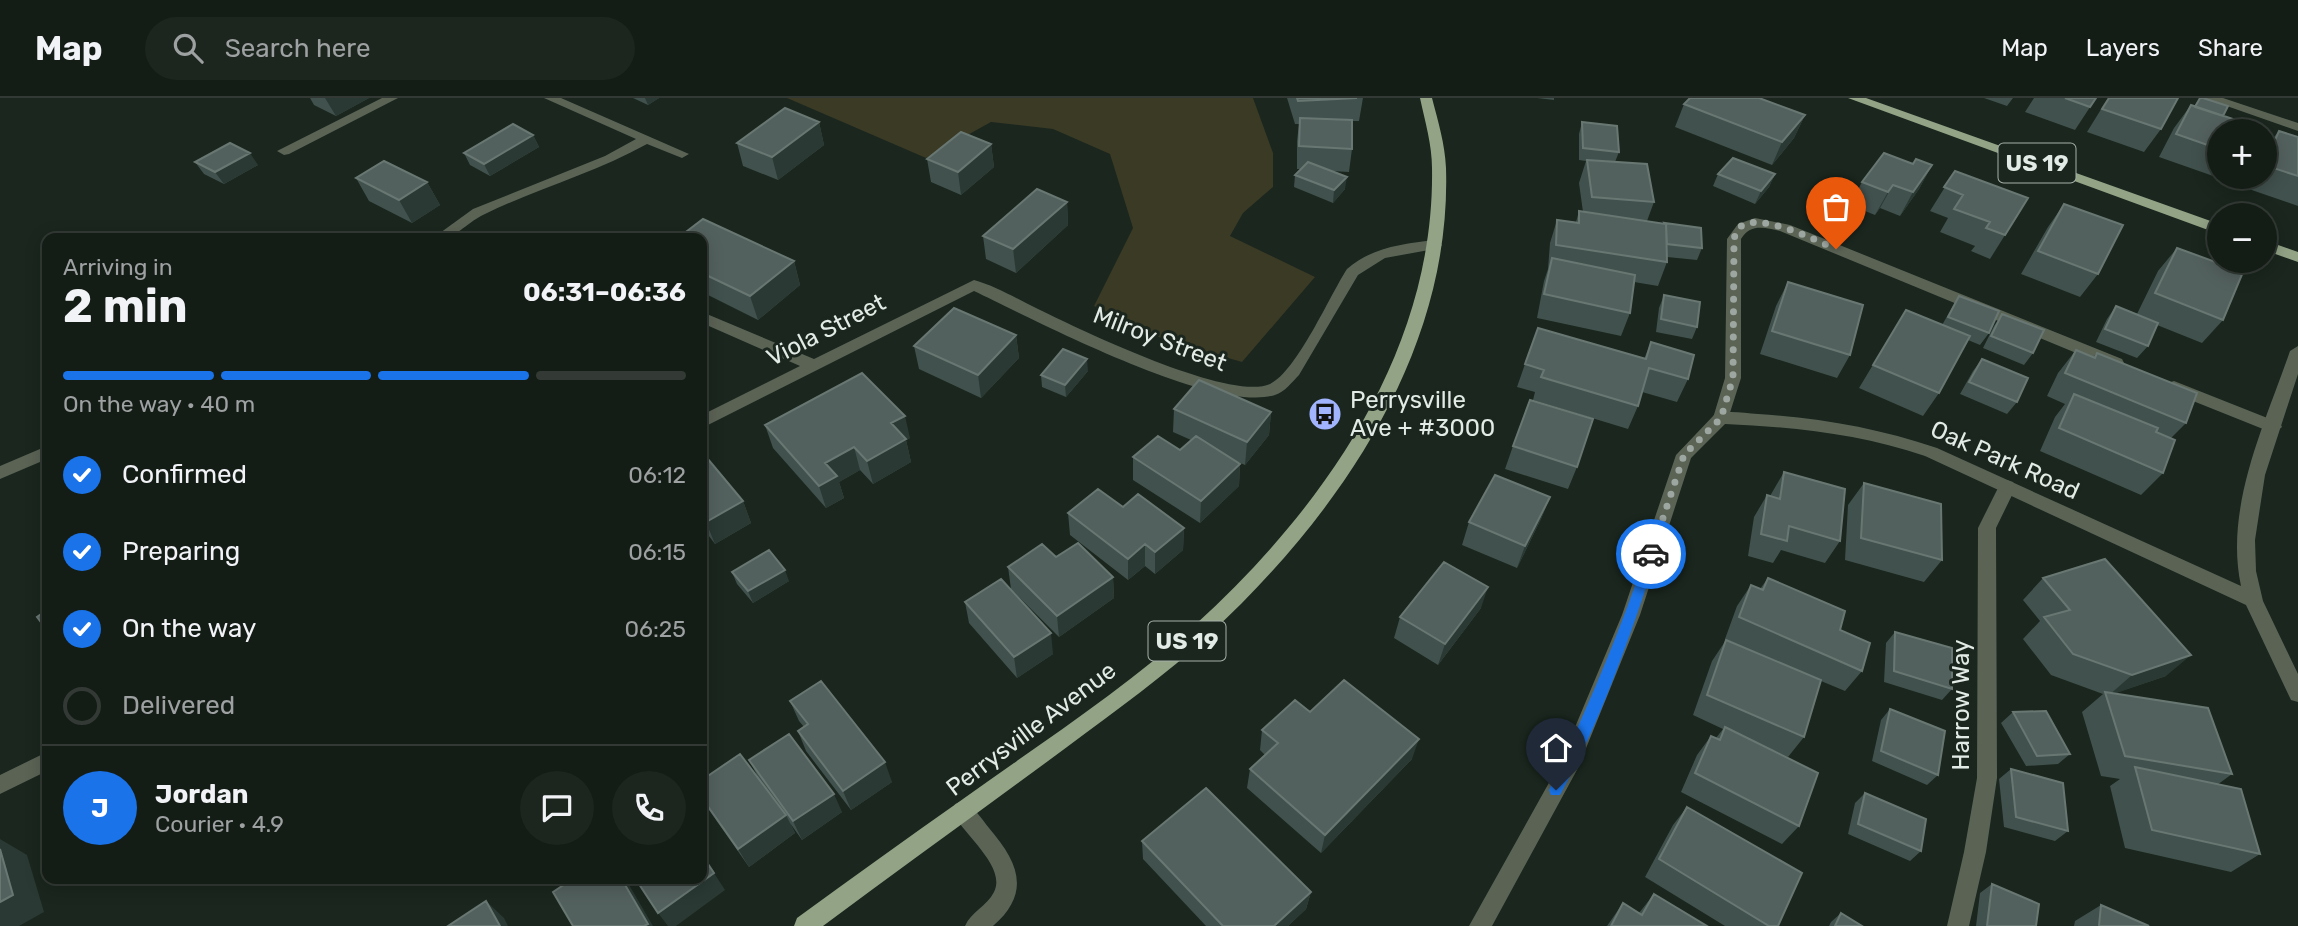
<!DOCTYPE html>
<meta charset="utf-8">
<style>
body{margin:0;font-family:Rubik,sans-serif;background:#1d251f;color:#f1f3f6;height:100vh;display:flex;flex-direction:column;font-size:26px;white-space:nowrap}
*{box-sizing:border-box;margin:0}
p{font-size:23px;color:#9da1a1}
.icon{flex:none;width:38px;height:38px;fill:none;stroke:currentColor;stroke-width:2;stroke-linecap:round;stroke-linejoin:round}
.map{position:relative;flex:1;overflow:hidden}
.drawer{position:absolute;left:42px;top:135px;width:665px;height:651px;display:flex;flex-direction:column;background:#141c16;border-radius:14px;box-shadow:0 4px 18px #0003,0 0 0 2px #333a35}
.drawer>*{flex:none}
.buttons{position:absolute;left:2207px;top:21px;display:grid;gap:14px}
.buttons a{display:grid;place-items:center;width:70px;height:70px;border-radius:50%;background:#141c16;box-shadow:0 4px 18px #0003,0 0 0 2px #333a35;font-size:35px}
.pin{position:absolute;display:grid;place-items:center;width:60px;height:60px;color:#fff;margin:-72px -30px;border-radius:50% 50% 50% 0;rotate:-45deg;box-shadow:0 0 7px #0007}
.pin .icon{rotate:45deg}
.courier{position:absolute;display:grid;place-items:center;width:70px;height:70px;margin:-35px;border:5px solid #1a73e8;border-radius:50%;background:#fff;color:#222;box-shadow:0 2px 9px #0007}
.head em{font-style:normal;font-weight:700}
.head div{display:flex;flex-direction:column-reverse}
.head{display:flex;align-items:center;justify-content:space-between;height:119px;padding:0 21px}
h1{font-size:46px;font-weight:700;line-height:52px}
.bar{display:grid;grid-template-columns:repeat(4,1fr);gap:10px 7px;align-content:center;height:84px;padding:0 21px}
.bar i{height:9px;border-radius:5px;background:#333a35}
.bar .selected{background:#1a73e8}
.bar p{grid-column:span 4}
.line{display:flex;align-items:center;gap:18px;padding:0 21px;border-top:2px solid #333a35}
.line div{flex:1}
.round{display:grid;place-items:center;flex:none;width:74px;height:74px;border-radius:37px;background:#1d251f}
ol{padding:0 21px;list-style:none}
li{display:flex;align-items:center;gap:21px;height:77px}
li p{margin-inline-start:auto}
li .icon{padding:7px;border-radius:50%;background:#1a73e8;color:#fff;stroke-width:4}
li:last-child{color:#9da1a1}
li i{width:38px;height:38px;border:4px solid #333a35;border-radius:50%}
header{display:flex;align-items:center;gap:42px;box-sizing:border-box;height:98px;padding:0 35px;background:#141c16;border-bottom:2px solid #333a35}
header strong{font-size:33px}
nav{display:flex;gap:38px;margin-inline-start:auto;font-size:24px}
.search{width:490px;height:63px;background:#1d251f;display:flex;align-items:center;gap:18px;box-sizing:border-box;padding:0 24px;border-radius:38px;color:#9da1a1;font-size:26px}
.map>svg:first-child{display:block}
</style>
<header>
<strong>Map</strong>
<div class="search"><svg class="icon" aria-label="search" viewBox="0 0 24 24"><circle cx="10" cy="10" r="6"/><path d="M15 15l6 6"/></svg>Search here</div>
<nav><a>Map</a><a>Layers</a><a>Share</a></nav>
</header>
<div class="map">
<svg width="2298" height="828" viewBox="0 0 2298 828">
<rect width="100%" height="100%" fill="#1a261e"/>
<path fill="#3a3a25" d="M787 0H1253L1273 55V89L1243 115 1230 138 1315 179 1242 264 1165 242 1094 208 1133 130 1110 56 1053 31 991 24 926 60Z"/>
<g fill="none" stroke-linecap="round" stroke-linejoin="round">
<path fill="#5b6355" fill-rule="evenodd" d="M382 0H398L289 56 284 57 277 53Z
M2204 0H2223L2298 25V33Z
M1755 120 1790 127 2122 261 2124 265 2116 271 2110 269 1780 133C1765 130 1751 125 1741 141V280L1727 324H1715L1713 320 1725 280 1727 141 1738 126Z
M2174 283 2280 325 2282 329 2274 335 2268 333 2168 293 2166 289 2168 285Z
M2007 382 2013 384 2016 389 1996 430 1997 680 1986 754 1969 828H1947L1964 754 1977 680 1978 430 2001 384Z
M962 703C974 708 981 720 989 730 1018 764 1032 794 993 828H965C971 814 987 808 994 794 1007 768 962 736 952 713L955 706Z"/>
<path fill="#5b6355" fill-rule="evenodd" d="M544 0H561L689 56 682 60 647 46C595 75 538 90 485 116 462 127 460 140 433 140L473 111 605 58 636 41Z
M1435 142 1440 144 1442 147 1440 150 1385 160 1358 177 1299 277C1292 284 1285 294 1275 297 1213 316 1035 222 974 193L702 330V317L800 268 702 225V214L814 261 974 182C996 188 1017 201 1038 211 1079 231 1229 304 1270 286 1297 273 1330 197 1347 171 1372 149 1403 146 1435 142Z
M2298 248V276L2265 377 2255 442 2256 473 2263 503 2298 576V604L2291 602 2246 507 1925 358C1860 336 1793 329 1725 326L1691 360 1640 517 1578 670 1492 828H1469L1560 665 1622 517 1676 357 1715 316C1728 312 1744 315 1758 316 1820 320 1878 330 1937 350L2241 488C2224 409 2265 326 2290 253Z
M47 348V361L0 381V368Z
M47 654V673L0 696V677Z"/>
<path fill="#92a386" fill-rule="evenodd" d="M1420 0H1432C1438 23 1445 46 1446 70 1452 254 1339 416 1210 536 1166 577 1115 613 1067 649 986 709 904 768 823 828H794L797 820C852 780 907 740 963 701 1041 645 1125 591 1196 526 1325 408 1435 252 1432 70 1432 47 1425 23 1420 0Z
M1848 0H1866L2219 126V136Z
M2264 142 2298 154V164L2264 152Z"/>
</g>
<path fill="#41514d" d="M310 0H369L336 18 314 7Z
M633 0H659L648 7Z
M1287 0H1363L1359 23H1352V51L1349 74 1331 73 1345 91 1333 105 1294 89 1295 77 1301 71H1297V43L1299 26H1295Z
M1537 0H1554V2Z
M1984 0H2013L2007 8Z
M2034 0H2096L2075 32 2025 14Z
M2108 0H2178L2161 31 2144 54 2087 34Z
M2200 0 2223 18 2219 33V75L2216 79 2159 59 2174 30 2191 7 2194 8Z
M1684 6 1805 17 1794 40 1772 67 1675 29Z
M819 24 824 47 778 82 743 68 737 45Z
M1582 24 1619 54 1615 64 1654 104 1647 123 1702 150 1697 162 1667 159V164L1658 188 1634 184 1630 215 1621 238 1537 220 1544 183 1548 171 1550 145 1557 122 1576 124 1579 113 1583 114 1579 85 1586 63 1579 62V36Z
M2279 33 2298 39V108L2246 90 2250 79H2264V51Z
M533 37 539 49 490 78 470 67 464 55Z
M991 46 994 69 961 97 931 84 927 61Z
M195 64 258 67 224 86 204 76Z
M1913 66 1932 67 1919 91 1900 118 1880 110 1875 117 1850 107 1862 84Z
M1955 73 2005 137 1990 161 1971 153 1975 148 1940 134 1948 120 1930 113Z
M1718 76H1775L1769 89 1755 106 1713 88Z
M356 80 427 84 440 107 412 125 369 103Z
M1067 104 1068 127 1016 175 986 161 983 138Z
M2064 106 2098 176 2080 199 2021 176 2048 129Z
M702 140 794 163 800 187 758 222 702 194Z
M2177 150 2223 222 2202 245 2157 227 2148 248 2137 260 2096 244 2107 221 2116 208 2137 216 2158 173Z
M1788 184 1850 257 1837 280 1760 256 1776 208Z
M1664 197 1697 229 1692 241 1656 234 1659 210Z
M1959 198 1989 235 1980 247 1968 242 1939 295 1923 318 1859 290 1906 212 1942 227Z
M2002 216 2033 255 2024 267 1983 250 1994 228Z
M1016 237 1019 260 981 300 919 271 914 248Z
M1651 244 1688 281 1677 304 1642 294 1638 308 1628 331 1533 302 1535 294 1517 289 1525 266 1644 261Z
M2076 252 2093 259 2097 255 2186 325 2171 340 2163 375 2141 397 2040 353 2055 319 2065 306 2047 298 2058 275Z
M1982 261 2017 304 2007 316 1960 296 1973 273Z
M1088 273 1066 299 1042 289 1041 277Z
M1174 311 1271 314 1269 337 1245 367 1236 363 1240 366 1239 388 1200 425 1133 382V359L1180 352 1191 342 1173 334Z
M765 327 910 340 906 342 911 364 873 386 860 372 839 384 844 400 826 410 773 350Z
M1513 348 1577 369 1568 391 1505 371Z
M702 354 743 403 751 425 715 446 702 429Z
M1784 374 1840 443 1825 465 1781 452 1773 465 1748 458 1754 419 1767 397 1770 398Z
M1864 385 1942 462 1924 484 1845 462 1848 407Z
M1550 399 1541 421 1517 470 1462 447 1469 424Z
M1123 409 1184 430 1183 452 1155 476 1145 468 1128 482 1070 437 1068 415Z
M1056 459 1113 479 1114 500 1059 539 1011 491 1008 469Z
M732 474 789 483 753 505 737 486Z
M1768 480 1840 532 1862 573 1845 593 1821 583 1804 639 1788 659 1773 652 1799 728 1782 746 1681 694 1697 657 1711 638 1716 640 1723 631 1693 617 1712 563 1726 542 1787 568 1725 541 1737 508 1751 487 1760 491Z
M2043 480 2166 578 2115 595 2232 676 2217 687 2260 756 2231 774 2125 750 2110 688 2120 681 2101 678 2082 614 2103 596 2051 577 2023 541 2040 523 2023 502Z
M965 504 1053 556 1017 580 969 525Z
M1481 510 1438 567 1394 540 1400 519Z
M1895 534 1952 591 1942 602 1884 584 1886 545Z
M790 603 892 684 851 712 806 653 798 633 804 629 799 623Z
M1890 611 1938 677 1927 687 1872 663 1881 622Z
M1310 614 1412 661 1321 755 1247 690 1250 671 1265 657 1260 652 1262 632Z
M2013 614 2070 656 2058 666 2026 668 2001 625Z
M749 662 842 714 802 742 790 725 795 735 749 769 702 702V682L759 681Z
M2011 671 2068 733 2055 743 2004 729 1999 681Z
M1865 695 1921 753 1910 763 1848 736 1855 705Z
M1687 709 1778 828H1725L1645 779 1673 727Z
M1142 743 1311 794 1306 811 1288 828H1206L1143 761Z
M1992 786 2036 828H1976L1980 795Z
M1654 796 1707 828H1607L1623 805 1639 815Z
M2101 807 2149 828H2074L2075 823Z
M1841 815 1862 828H1829L1831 824Z"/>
<path fill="#2a3934" d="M325 0H369L336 18Z
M645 0H659L648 7Z
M1805 17 1794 40 1772 67 1782 44Z
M819 24 824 47 778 82 772 59Z
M533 37 539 49 490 78 484 66Z
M991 46 994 69 961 97 958 74Z
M250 55 258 67 224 86 215 74Z
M1932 67 1919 91 1900 118 1913 94Z
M1775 76 1769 89 1755 106 1761 93Z
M1347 79 1345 91 1333 105 1334 92Z
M427 84 440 107 412 125 399 102Z
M1893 87 1880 110 1875 117 1888 94Z
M1067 104 1068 127 1016 175 1013 151Z
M794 163 800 187 758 222 750 198Z
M1016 237 1019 260 981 300 978 277Z
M1087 261 1088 273 1066 299 1065 287Z
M1271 314 1269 337 1245 367 1247 344Z
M905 318 910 340 906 342 911 364 873 386 867 363 891 325Z
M854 349 860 372 839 384 844 400 826 410 819 388 825 365Z
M1240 366 1239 388 1200 425 1201 403Z
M1550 399 1541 421 1517 470 1525 448Z
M743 403 751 425 715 446 706 424Z
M1184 430 1183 452 1155 476V454Z
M702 444 708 458 702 462Z
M1145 446V468L1128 482V461Z
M785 472 789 483 753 505 748 493Z
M1113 479 1114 500 1059 539 1057 518Z
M1488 489 1481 510 1438 567 1445 546Z
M1051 535 1053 556 1017 580 1014 559Z
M2191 557 2166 578 2108 598 2132 577Z
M1419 641 1412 661 1321 755 1325 737Z
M885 664 892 684 851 712 843 693Z
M834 696 842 714 802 742 793 723Z
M786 717 795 735 749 769 738 751Z
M0 741 27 757 44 814 19 828H0Z
M714 775 725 792 676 828H668L658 815Z
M84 780H96L89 784Z
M621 780H625L653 828H644Z
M1311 794 1306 811 1288 828H1274Z
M486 803 504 820 508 828H500Z"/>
<path fill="#53615e" stroke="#697773" stroke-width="2" d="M1297 0H1357L1298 3Z
M1690 0H1759L1805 17 1782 44 1684 6Z
M2065 0H2096L2090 9Z
M2109 0H2178L2161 31 2102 11Z
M2200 0H2203L2228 8 2223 18 2195 9Z
M2191 7 2248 26 2244 33H2219V51L2176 36Z
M785 10 819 24 772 59 737 45Z
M1300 20 1352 22V51L1299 48Z
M1582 24 1617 28 1619 54 1583 50Z
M513 26 533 37 484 66 464 55Z
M2279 33 2298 39V78L2264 67Z
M961 34 991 46 958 74 927 61Z
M230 45 250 55 215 74 195 64Z
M1884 55 1913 66 1916 61 1932 67 1913 94 1893 87 1888 94 1862 84Z
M1733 60 1775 76 1761 93 1718 76Z
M1587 62 1647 66 1654 104 1592 99Z
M384 63 427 84 399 102 356 80Z
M1308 64 1347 79 1334 92 1295 77Z
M1955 73 2028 100 2005 137 1986 130 1990 124 1954 111 1963 97 1944 89Z
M1037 91 1067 104 1013 151 983 138Z
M2064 106 2123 127 2098 176 2038 153Z
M1579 113 1666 126 1667 164 1556 147 1557 122 1579 125Z
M703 121 794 163 750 198 702 175V140H678Z
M1665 125 1701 130 1702 150 1667 146 1666 126Z
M2177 150 2243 174 2223 222 2155 195Z
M1552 160 1635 177 1630 215 1544 196Z
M1788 184 1863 207 1850 257 1772 233Z
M1664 197 1700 204 1697 229 1661 221Z
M1959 198 1999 213 1989 235 1948 219Z
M2116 208 2158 225 2148 248 2105 231Z
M954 210 1016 237 978 277 914 248Z
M1906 212 1970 238 1939 295 1873 267Z
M2002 216 2044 232 2033 255 1991 238Z
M1538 230 1646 261 1651 244 1694 257 1688 281 1649 270 1638 308 1541 279 1544 272 1525 266Z
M1063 251 1087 261 1065 287 1041 277Z
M2076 252 2095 260 2097 255 2197 295 2186 325 2065 275Z
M1982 261 2028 280 2017 304 1969 284Z
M862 275 905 318 891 325 906 341 867 363 854 349 825 365 837 378 819 388 765 327Z
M1199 282 1271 314 1247 344 1174 311Z
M2074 296 2158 330 2156 334 2175 342 2163 375 2059 330Z
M1530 302 1593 321 1577 369 1513 348Z
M1158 338 1180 352 1196 338 1240 366 1201 403 1133 359Z
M702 354 743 403 706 424 702 419Z
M1784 374 1845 391 1840 443 1789 428 1787 443 1761 436 1767 397 1780 401Z
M1495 377 1550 399 1525 448 1469 424Z
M1864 385 1941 406 1942 462 1861 440Z
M1098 391 1123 409 1138 396 1184 430 1155 454 1145 446 1128 461 1068 415Z
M1078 445 1113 479 1057 518 1008 469 1042 446 1056 459Z
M769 452 785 472 748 493 732 474Z
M2105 461 2191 557 2132 577 2073 556 2044 519 2070 512 2043 480Z
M1444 464 1488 489 1445 546 1400 519Z
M1768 480 1845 513 1840 532 1870 545 1862 573 1739 519 1751 487 1763 492Z
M1001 481 1051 535 1014 559 965 504Z
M47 512V532L37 519Z
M1895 534 1952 550V591L1894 573Z
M1726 542 1821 582 1804 639 1707 597Z
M1344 582 1419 641 1325 737 1250 671 1278 645 1262 632 1295 602 1310 614Z
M821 583 885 664 843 693 798 633 808 626 790 603Z
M2105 594 2208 610 2232 676 2125 658Z
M1890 611 1945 633 1938 677 1881 653Z
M2046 613 2070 656 2037 658 2013 614Z
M1725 629 1818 675 1799 728 1695 675 1711 638 1720 642Z
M789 636 834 696 793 723 749 662Z
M740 656 786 717 738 751 702 700V682Z
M2135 669 2241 691 2260 756 2152 732Z
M2011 671 2063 685 2068 733 2016 719Z
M1206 690 1311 794 1274 828H1223L1142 743Z
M1865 695 1926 721 1921 753 1858 726Z
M1687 709 1802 775 1778 828H1769L1659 761Z
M0 751 13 797 0 804Z
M702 757 714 775 658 815 635 780H702Z
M574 780H621L648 826 644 828H573L553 794Z
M1992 786 2039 806 2036 828H1987Z
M1654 796 1707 828H1611L1623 805 1642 817Z
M486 803 500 828H448Z
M2101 807 2149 828H2099Z
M1841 815 1862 828H1835Z"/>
<path fill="#1a73e8" d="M1651 452 1657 456C1632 534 1600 626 1560 697H1551L1549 692C1585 615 1619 537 1646 456Z"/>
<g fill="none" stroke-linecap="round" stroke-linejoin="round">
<path stroke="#9da6a0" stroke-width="7" stroke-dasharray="0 12.6" d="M1651 456 1684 357 1721 320 1733 280 1734 141C1735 138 1735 134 1738 131 1755 111 1817 143 1836 151"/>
</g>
<defs>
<symbol id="bus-disc" viewBox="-11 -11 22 22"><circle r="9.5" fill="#a1b3fd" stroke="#1a261e"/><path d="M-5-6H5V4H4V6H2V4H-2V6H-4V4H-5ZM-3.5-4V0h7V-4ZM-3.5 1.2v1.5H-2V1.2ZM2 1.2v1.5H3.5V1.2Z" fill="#111"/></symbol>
</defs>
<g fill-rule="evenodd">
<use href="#bus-disc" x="1306" y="297" width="38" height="38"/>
</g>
<g text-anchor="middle" stroke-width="6" stroke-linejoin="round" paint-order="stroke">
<g fill="#1a261e" stroke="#a7b0aa" stroke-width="2">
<rect x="1998.5" y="45.5" width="77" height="39" rx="5"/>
<rect x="1148.5" y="523.5" width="77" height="39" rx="5"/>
</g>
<g font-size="23" font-weight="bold" fill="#e3ebe6">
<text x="2037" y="73">US 19</text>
<text x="1187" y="551">US 19</text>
</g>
<g font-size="24" fill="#e3ebe6" stroke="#1a261e">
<text transform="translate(826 232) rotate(-27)" y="8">Viola Street</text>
<text transform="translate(1160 241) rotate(21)" y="8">Milroy Street</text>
<text transform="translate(2005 362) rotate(24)" y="8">Oak Park Road</text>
<text transform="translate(1961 607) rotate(-90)" y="8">Harrow Way</text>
<text transform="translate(1031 631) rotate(-37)" y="8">Perrysville Avenue</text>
</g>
<g font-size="24" fill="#e3ebe6" stroke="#1a261e" text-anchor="start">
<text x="1350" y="310">Perrysville<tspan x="1350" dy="28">Ave + #3000</tspan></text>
</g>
</g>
</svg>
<div class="buttons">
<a>+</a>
<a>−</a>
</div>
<div class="pin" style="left:1836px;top:151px;background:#ea580c"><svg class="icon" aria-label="bag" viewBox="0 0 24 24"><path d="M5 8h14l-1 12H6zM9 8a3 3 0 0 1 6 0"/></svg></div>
<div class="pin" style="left:1556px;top:692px;background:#1f2937"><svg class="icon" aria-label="home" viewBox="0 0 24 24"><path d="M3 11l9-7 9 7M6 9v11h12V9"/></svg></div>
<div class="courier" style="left:1651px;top:456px"><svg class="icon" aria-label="car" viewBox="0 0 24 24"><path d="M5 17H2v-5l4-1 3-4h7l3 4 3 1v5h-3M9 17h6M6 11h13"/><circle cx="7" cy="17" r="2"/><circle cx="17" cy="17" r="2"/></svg></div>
<section class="drawer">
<div class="head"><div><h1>2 min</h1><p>Arriving in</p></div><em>06:31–06:36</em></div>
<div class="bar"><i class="selected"></i><i class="selected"></i><i class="selected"></i><i></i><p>On the way · 40 m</p></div>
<ol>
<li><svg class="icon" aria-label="check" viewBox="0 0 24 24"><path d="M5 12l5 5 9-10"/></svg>Confirmed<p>06:12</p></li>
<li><svg class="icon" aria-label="check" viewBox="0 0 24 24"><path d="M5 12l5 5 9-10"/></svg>Preparing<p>06:15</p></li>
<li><svg class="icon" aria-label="check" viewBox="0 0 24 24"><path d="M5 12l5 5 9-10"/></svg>On the way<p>06:25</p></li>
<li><i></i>Delivered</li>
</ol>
<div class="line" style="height:126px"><b class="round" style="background:#1a73e8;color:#fff">J</b><div><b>Jordan</b><p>Courier · 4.9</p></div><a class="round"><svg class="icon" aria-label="chat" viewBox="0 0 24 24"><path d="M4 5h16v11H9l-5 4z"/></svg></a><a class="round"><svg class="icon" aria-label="phone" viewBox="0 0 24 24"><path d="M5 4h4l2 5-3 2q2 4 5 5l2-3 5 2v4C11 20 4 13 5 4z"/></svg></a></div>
</section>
</div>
